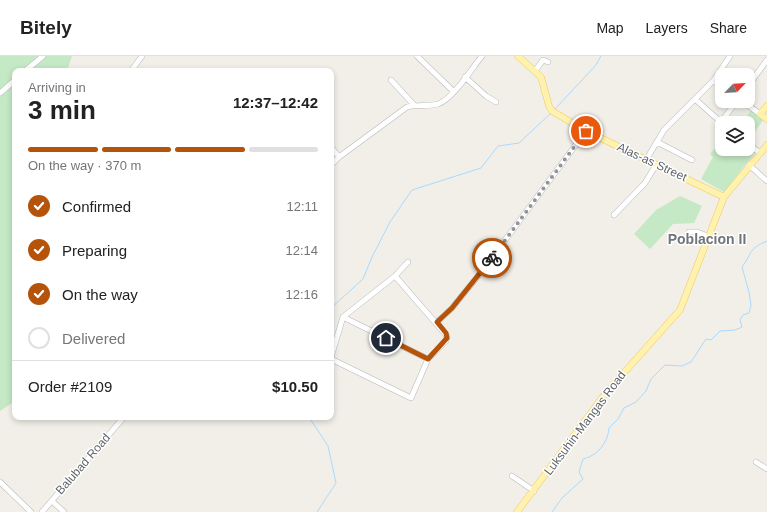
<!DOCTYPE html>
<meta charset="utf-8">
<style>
body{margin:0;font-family:Helvetica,sans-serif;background:#f6f6f6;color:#222;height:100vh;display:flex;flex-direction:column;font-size:15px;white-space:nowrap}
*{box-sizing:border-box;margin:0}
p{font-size:13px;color:#767676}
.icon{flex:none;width:22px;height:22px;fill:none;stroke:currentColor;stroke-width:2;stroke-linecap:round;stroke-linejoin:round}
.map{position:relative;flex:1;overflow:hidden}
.side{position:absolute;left:12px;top:12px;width:322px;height:352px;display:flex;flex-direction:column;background:#fff;border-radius:8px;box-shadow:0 2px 6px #0003}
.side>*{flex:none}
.needle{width:26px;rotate:65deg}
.buttons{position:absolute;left:715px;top:12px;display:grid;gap:8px}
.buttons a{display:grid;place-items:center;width:40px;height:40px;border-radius:8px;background:#fff;box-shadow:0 2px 6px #0003;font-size:20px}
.pin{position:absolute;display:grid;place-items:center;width:34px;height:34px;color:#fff;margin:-17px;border:2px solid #fff;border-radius:50%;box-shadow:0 1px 4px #0007}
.courier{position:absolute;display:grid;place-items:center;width:40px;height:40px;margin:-20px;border:3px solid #b45309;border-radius:50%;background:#fff;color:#222;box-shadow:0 1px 5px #0007}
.overview em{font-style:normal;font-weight:700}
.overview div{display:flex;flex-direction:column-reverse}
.overview{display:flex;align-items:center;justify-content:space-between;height:68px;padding:0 16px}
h1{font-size:26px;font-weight:700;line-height:30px}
.bar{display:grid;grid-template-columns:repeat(4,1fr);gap:6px 4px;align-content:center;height:48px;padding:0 16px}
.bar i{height:5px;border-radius:3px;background:#e0e0e0}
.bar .on{background:#b45309}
.bar p{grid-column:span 4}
.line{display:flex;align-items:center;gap:10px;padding:0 16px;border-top:1px solid #e0e0e0}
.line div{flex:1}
ol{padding:0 16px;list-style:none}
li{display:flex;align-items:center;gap:12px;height:44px}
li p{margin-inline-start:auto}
li .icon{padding:4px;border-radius:50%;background:#b45309;color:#fff;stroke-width:4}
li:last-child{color:#767676}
li i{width:22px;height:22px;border:2px solid #e0e0e0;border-radius:50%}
header{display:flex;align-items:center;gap:24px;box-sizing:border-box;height:56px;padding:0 20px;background:#fff;border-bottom:1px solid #e0e0e0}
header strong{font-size:19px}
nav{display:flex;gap:22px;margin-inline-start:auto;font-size:14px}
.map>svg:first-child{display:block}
</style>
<header>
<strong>Bitely</strong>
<nav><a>Map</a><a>Layers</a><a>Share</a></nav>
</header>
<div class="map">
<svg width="767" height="456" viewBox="0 0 767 456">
<rect width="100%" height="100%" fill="#f1efe8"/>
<path fill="#c5e8c5" d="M0 0H72L67 15H15V345L0 355Z
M752 53 764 63 750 82 748 67H742Z
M722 83V93H748V89L756 95 724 136 701 123 713 101 710 98Z
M680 140 702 150 694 167 673 168 650 193 634 178 656 154Z"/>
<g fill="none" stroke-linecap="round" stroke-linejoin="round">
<path stroke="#aadaff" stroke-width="1" d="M555 53 596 9 601 0
M331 252 363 223 372 201 390 166 412 134 481 112 498 90 519 87 550 58
M309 361 328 390 336 427 317 456
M552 456 562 442 583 423 579 416 583 403C597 400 608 387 609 372L618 363 624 352 636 346 646 335 651 323 665 309 682 310 691 306 706 283 711 284 720 275 735 274 742 271 740 264 743 259 749 257 751 249 749 236 742 211C753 196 748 193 767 185"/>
<defs>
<path id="minor" d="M417 0 453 35
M25 15 43 0
M131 15 142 0
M535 15 543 4 548 6
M465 21 486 40 496 46
M391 24 414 49
M714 24 722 30
M748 30 767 4
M0 37 15 24
M696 44 722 67
M742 45 760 58
M721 66 737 45
M657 86 692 104
M748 88 760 97
M331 91 339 101
M646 104 664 74 714 24 730 0
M331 109 339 101 407 51C418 48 428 51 438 48 453 43 472 12 482 0
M749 109 767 125
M614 159 645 127 656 109
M689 176H697L708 180
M343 261 428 303
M437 266 452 252 483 214 586 75
M331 301 343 261 395 220 408 206
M331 303 411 342 428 303 446 285 447 280 395 220
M756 406 767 413
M512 420 534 435
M0 426 31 456
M52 445 64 456
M42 456 124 361"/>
<path id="major" d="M518 0 541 21 549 50 552 55 586 75 724 141
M767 50 760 58 767 63
M517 456 605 338 680 254 724 141 767 89"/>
</defs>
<use href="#minor" stroke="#b5b8bc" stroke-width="6"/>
<use href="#major" stroke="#f2c960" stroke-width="7"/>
<use href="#minor" stroke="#fff" stroke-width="5"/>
<use href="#major" stroke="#fff2af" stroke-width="6"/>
</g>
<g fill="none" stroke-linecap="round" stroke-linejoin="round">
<path stroke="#929495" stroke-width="4" stroke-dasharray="0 7.2" d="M492 202 586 75"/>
<path stroke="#b45309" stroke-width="5" d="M386 282 428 303 447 282 446 277 437 266 452 252 492 202"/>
</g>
<g text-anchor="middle" stroke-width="3" stroke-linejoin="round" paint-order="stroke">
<g font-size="12" fill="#5f6368" stroke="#fff">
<text transform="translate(652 106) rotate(25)" y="4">Alas-as Street</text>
<text transform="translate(585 367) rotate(-53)" y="4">Luksuhin-Mangas Road</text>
<text transform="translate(83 408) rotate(-49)" y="4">Balubad Road</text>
</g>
<g font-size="14" font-weight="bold" fill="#70757a" stroke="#fff">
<text x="707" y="188">Poblacion II</text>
</g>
</g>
</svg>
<div class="buttons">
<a><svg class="needle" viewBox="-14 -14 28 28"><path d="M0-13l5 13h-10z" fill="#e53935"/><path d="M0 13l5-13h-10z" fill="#767676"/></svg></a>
<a><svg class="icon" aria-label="layers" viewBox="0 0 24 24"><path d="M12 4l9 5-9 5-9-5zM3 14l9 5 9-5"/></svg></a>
</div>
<div class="pin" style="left:586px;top:75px;background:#ea580c"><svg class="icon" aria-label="bag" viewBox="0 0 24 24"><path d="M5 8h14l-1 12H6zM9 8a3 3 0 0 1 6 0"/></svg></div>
<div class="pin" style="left:386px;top:282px;background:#1f2937"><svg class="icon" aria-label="home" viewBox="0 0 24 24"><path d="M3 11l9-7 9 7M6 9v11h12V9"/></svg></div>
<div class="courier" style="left:492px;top:202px"><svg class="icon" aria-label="bike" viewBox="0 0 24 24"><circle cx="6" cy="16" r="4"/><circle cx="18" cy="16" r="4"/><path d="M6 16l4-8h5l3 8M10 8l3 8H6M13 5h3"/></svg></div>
<section class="side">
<div class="overview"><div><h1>3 min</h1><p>Arriving in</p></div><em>12:37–12:42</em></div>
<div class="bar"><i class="on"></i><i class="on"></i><i class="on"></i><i></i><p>On the way · 370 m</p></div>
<ol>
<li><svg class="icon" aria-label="check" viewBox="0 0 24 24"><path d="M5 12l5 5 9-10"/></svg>Confirmed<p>12:11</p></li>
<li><svg class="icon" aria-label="check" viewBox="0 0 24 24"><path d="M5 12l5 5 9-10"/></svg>Preparing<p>12:14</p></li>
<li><svg class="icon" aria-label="check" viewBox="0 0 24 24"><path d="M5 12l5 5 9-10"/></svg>On the way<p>12:16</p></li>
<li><i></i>Delivered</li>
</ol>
<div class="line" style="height:52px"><div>Order #2109</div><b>$10.50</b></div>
</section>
</div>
